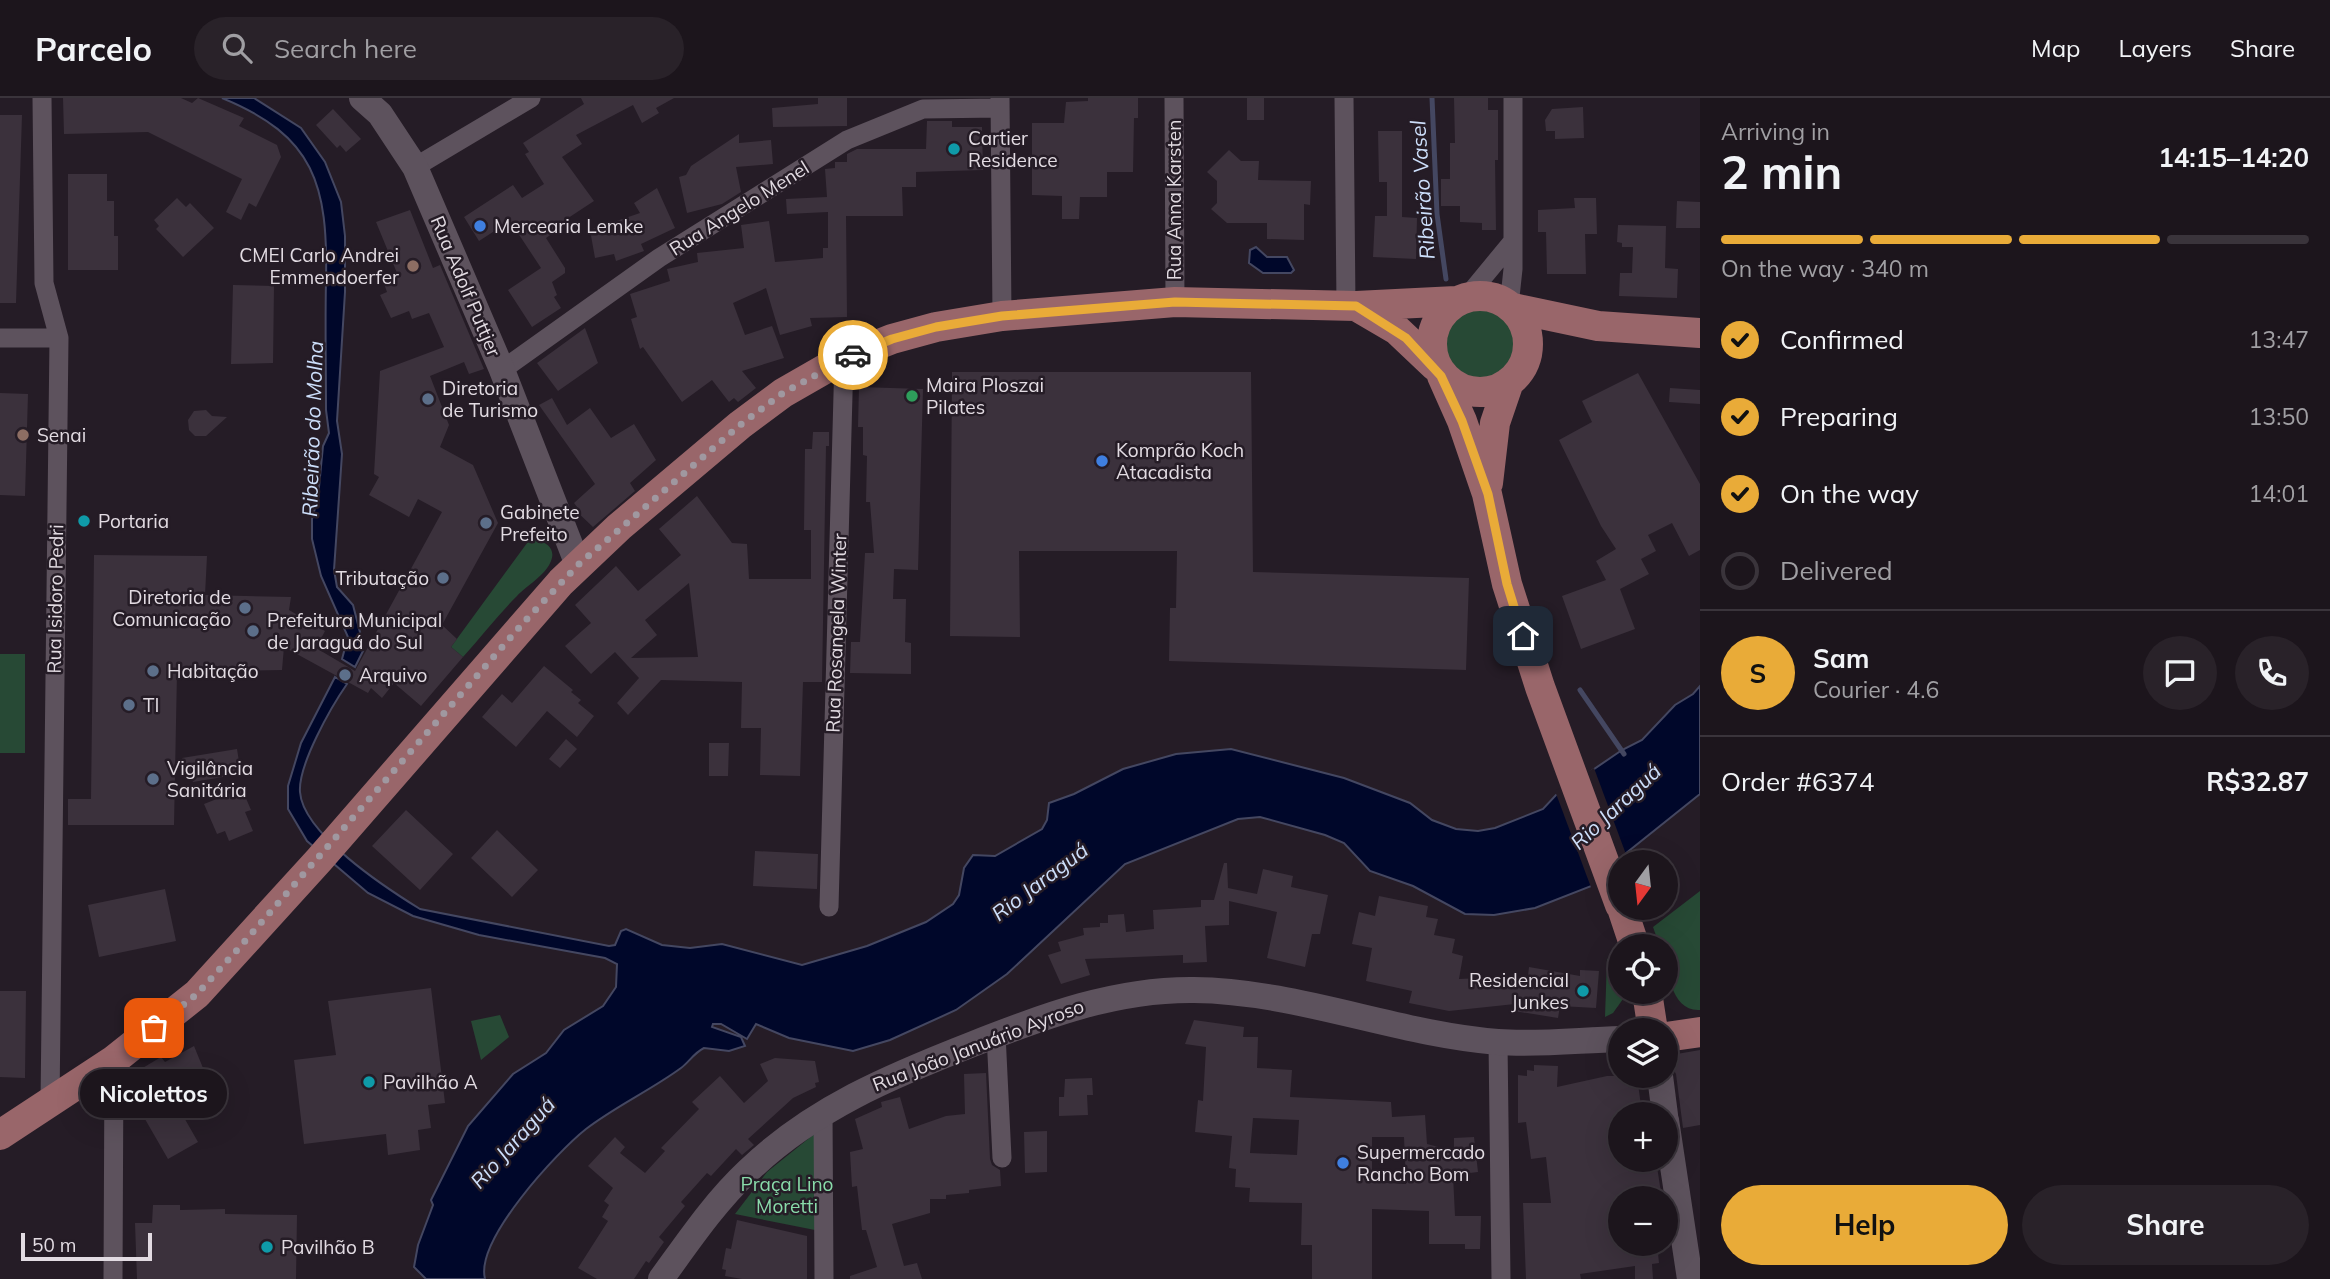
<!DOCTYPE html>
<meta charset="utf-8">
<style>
body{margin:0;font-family:Mulish,sans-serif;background:#292229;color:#f1f3f6;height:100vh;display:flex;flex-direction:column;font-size:26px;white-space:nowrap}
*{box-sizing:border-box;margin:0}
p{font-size:23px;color:#a09fa3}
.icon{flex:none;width:38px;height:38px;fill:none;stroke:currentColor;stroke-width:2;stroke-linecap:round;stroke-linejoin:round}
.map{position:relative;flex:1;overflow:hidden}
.sheet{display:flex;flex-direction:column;background:#1c151c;width:630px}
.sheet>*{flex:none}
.needle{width:46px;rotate:195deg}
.buttons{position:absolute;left:1608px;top:752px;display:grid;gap:14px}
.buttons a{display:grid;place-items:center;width:70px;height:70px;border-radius:50%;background:#1c151c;box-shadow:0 7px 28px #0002,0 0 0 2px #3a343b;font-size:35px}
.scale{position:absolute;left:21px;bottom:18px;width:131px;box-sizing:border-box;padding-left:7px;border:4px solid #e2dbe2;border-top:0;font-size:19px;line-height:24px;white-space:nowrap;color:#e2dbe2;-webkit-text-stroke:5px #251c26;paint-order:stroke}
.pin{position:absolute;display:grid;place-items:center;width:60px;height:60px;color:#fff;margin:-30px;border-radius:14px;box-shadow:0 4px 10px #0006}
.courier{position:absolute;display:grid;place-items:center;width:70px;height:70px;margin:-35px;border:5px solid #e9ab38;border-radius:50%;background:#fff;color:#222;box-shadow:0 2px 9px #0007}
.bubble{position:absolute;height:49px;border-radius:24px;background:#1c151c;box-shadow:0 7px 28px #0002,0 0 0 2px #3a343b;font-size:23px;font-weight:700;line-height:49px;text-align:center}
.head em{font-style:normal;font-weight:700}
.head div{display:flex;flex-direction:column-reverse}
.head{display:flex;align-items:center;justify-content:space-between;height:119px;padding:0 21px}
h1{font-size:46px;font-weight:700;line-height:52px}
.bar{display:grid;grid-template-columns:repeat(4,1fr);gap:10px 7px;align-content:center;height:84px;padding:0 21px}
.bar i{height:9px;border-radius:5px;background:#3a343b}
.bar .active{background:#e9ab38}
.bar p{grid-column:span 4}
.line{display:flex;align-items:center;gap:18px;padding:0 21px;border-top:2px solid #3a343b}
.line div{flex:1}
.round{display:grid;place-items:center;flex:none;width:74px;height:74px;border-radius:37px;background:#292229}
ol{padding:0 21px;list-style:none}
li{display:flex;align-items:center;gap:21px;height:77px}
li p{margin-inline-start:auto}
li .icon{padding:7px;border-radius:50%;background:#e9ab38;color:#111;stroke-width:4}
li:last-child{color:#a09fa3}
li i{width:38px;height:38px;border:4px solid #3a343b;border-radius:50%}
.action{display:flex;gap:14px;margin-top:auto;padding:14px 21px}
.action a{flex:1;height:80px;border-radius:42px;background:#e9ab38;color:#111;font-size:28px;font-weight:700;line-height:80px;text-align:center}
.action a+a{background:#292229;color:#f1f3f6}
header{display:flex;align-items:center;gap:42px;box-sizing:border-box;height:98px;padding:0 35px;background:#1c151c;border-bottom:2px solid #3a343b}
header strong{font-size:33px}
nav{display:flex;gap:38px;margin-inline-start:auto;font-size:24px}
.search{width:490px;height:63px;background:#292229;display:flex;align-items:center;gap:18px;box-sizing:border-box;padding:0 24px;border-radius:38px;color:#a09fa3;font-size:26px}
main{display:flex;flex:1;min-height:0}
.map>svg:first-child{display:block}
</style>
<header>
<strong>Parcelo</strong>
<div class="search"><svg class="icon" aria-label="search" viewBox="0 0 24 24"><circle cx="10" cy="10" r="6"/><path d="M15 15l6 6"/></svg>Search here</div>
<nav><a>Map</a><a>Layers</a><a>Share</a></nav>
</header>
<main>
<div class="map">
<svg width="1700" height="1181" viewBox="0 0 1700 1181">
<rect width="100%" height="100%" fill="#251c26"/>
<path fill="#274935" d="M1444 247a35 35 0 1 1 70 0a35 35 0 1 1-70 0Z
M530 441C542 442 557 448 551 463 546 477 526 488 517 498 498 517 481 539 463 559L451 549Z
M0 556H25V655H0Z
M1700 793V912C1671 914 1666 871 1666 849H1660L1653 829Z
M1617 859 1623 901 1613 915 1605 919 1607 861Z
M500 917 509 939 481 962 471 923Z
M818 1033 820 1133 735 1116 767 1074Z"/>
<path fill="#00072a" stroke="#444761" stroke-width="2" d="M222 0H254L301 30 325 64 341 104 345 138V194L337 323 342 356 334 472 337 489 353 507 363 546V553L355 569 342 561 348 539 321 478 312 441V421L318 399 323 348 329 335 326 312C326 269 325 226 326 183 328 87 315 38 222 0Z
M1256 149 1267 159H1287L1294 172 1291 175H1263L1249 165 1250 152Z
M335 579 347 586C331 609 298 667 300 694 303 736 386 790 420 811L609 848 615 847 621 833 626 831 662 847 690 850 722 846 802 867 867 848 926 824 953 806 959 797 964 770 973 757 995 758 1042 731 1047 722 1049 705 1074 696 1123 671 1176 656 1231 651 1344 680 1410 705 1432 722 1456 731 1478 733 1495 730 1543 711 1556 697 1622 652 1642 642 1675 607 1693 596 1700 588V696L1625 756 1594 787 1535 810 1494 817 1465 816 1413 788 1370 773 1344 745 1325 737 1260 719 1238 721 1125 766 1007 876 956 912 890 942 853 953 789 940 756 926 747 941 721 926H713L712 929 741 939 745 948 729 953 704 950C694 955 689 964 681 970 651 992 616 1008 586 1031 557 1054 475 1142 485 1181H426L414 1169 418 1147 433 1107 431 1102 468 1028 513 976 546 955 564 932 603 908 616 889 617 866 605 860 479 837 413 818 368 795 307 743 288 711V688L301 645Z"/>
<path fill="#251c26" d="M1594 670 1627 759 1592 792 1555 693Z"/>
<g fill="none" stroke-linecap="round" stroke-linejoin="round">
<path stroke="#444761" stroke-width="5" d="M1432 0 1437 116 1446 181
M1580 592 1624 656"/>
</g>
<path fill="#3b313c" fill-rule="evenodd" d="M63 0H181L192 5 198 0 244 20 239 28 277 47 281 59 256 109 249 105 241 122 226 114 242 81 148 34 64 36Z
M581 0H674L656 10 659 15 642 25 633 7 576 37 582 46 562 59 594 103 556 128 559 131 546 140 565 170V175L552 184 557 197 554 199 561 210 532 229 508 192 541 170 510 123 479 143 464 119 513 87 522 100 544 86 525 56 529 54 523 45 584 6Z
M818 0H847V28L773 29 772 10 818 6Z
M1088 0H1138V20H1134L1133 74H1107V99H1080L1079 121H1062V98L1032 97V25H1064L1066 4 1088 3Z
M1247 0H1264V22H1247Z
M1454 0H1488V12H1498V62H1495L1496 132H1482V125L1460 124V108H1441V81H1450V45H1455Z
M1583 9 1584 40 1555 41V33H1546L1545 22 1552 11Z
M333 11 361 41 346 54 340 47 337 50 316 27Z
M0 17H22L16 205H0Z
M927 23H952V29H982L983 72 916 74V89H902L903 118H846L847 219 810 220 812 228 780 237 766 190 733 205 745 237 772 228 784 260 742 273 756 290 738 304 734 300 729 304 712 282 682 304 643 249 640 251 631 221 637 219 630 196 670 183 667 171 698 164 697 155 744 150 741 127 769 123 775 164 823 160V150H828V114L787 116 786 101 827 99 825 71 835 70V64H847V56L857 51H926Z
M1378 33H1402V119L1417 120 1416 161 1373 159 1375 118H1387V84H1379Z
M739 36V45L771 42 773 66 736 69 741 94 722 106 687 115 679 79 686 77 691 68Z
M1229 52 1241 63H1259L1258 82 1311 83 1310 107 1304 106V142L1267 141V125H1227L1211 111 1217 105V83L1207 74Z
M68 76H107V103H114V138H118V172H68Z
M657 90 675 130 641 146 644 153 616 163 614 156 595 160 590 132 640 115 634 105Z
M177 100 186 109 190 105 214 130 183 159 156 131 159 128 154 122Z
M1574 100H1596L1597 136H1585L1586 176H1547L1546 134H1538V112L1575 110Z
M1677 103 1700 104V130H1676Z
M410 112 433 170 440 167 484 271 469 276 464 264 430 278 449 327 440 349 473 367 498 425 442 527 457 541 451 549 463 559 421 608 394 585 382 600 371 590 368 595 284 549 282 572 177 574 174 727H68V701H91L94 457 207 458 205 497 291 499 289 512 325 533 316 550 355 573 442 414 418 401 409 419 369 397 379 379 374 376 380 273 444 249 429 215 412 221 409 213 391 220 380 197 387 194 382 180 397 175 376 124Z
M1618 127 1666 128 1665 170 1678 171 1677 200 1619 198 1620 175H1632L1633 149H1622V145L1617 144Z
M233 187 274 188 273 265 231 266Z
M585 230 598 265 558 293 537 265Z
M952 274H1251L1253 474 1469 480 1466 572 1169 563 1170 510H1176L1177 453H1019L1020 539 950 538Z
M1638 275 1700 386V452L1689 458 1672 425 1648 437 1656 453 1641 461 1649 476 1620 491 1635 531 1581 551 1562 498 1606 482 1596 463 1616 451 1601 428 1559 342 1592 324 1582 303Z
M859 289 923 291 918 472 894 471 893 501H906L905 544 911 545V576L850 575 851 544H860L865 455H874L870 404H866L867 358 863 357V329H858Z
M1670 290 1700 292V306L1669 304Z
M0 295 28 296 25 398 0 397Z
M552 300 567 327 590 310 611 340 634 326 656 362 630 385 635 393 593 429 574 411 577 409 574 405 595 386 539 307Z
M206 312 212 318 227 319 206 338H195L189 332 188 322 194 313Z
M813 334H829V348H826L822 584H803L800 678 760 677 761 630H741L742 584 661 582 628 617 617 605 639 580 615 554 591 576 565 548 591 525 575 507 616 468 638 493 681 457 659 431 697 398 732 445 747 446 749 481H811V432H804L805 351H812ZM689 485 698 559 631 560 657 537 645 522Z
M544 568 573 592 571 594 581 602 578 605 594 618 577 639 547 613 516 649 482 619 502 596 512 605Z
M566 641 577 651 560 670 549 661Z
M709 645H729L728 678H709Z
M237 651 241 676 193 684 182 660Z
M242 691 251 712 245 714 253 733 229 743 225 733 217 736 204 706Z
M406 712 453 756 420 792 372 748Z
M497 732 538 772 512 799 471 760Z
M755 753 818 756 817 791 753 788Z
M1224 765H1227L1228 790 1257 796 1263 771 1293 778 1291 789 1328 797 1320 836H1312L1305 869 1267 860 1277 814 1229 803V827L1205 828 1207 864 1183 865V857L1085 861 1090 877 1061 886 1048 857 1061 853 1058 844 1084 837 1083 830 1100 829V825H1108V817L1124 816 1126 834 1154 831 1153 812 1201 809V802H1214Z
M165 791 176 843 99 859 88 807Z
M1379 798 1428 808 1426 819 1438 821 1434 837 1455 841 1452 855 1463 858 1459 881 1528 878 1529 869 1580 878V872L1599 873 1596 910 1560 908 1558 920 1514 913 1515 906 1449 913 1409 905 1412 893 1366 883 1372 850 1352 846 1359 814 1375 818Z
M431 890 445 1005 428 1007 431 1030 418 1032 420 1052 388 1057 386 1036 304 1046 294 962 336 957 328 903Z
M0 893H26L25 980 0 979Z
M1194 922 1244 929 1243 939H1258L1257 970 1292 972 1290 999 1391 1004 1392 1019 1425 1017 1427 1046 1454 1053V1040L1474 1039 1478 1074 1453 1077 1455 1118H1481L1480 1151H1465V1146H1429V1113L1372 1111V1181H1312V1147H1301L1302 1105 1249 1104 1250 1090 1235 1089 1236 1071 1229 1070 1232 1038 1195 1034 1198 1002 1203 1003 1206 949 1185 946ZM1253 1020 1299 1022 1297 1057 1250 1055ZM1372 1039H1404L1406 1086 1372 1084Z
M194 948 203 970 194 975 201 987 195 991 202 1004 182 1016 198 1044 168 1061 134 1002 127 1005V983L131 977 161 959 165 964Z
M1700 952V1027L1683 1030 1676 976 1669 963H1673L1671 957Z
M775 960 815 963 819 984 815 985 816 989 793 1000 748 1041 754 1047 742 1057 736 1051 711 1078 707 1075 681 1104 685 1108 659 1139 664 1144 649 1165 646 1163 634 1181H597L578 1170 608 1123 602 1119 609 1107 604 1103 613 1090 588 1068 615 1039 625 1049 620 1055 645 1075 665 1053 661 1050 699 1011 692 1004 720 978 744 1005 768 983 760 966Z
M1534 967 1558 968 1557 989 1607 978H1637L1641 1008H1637L1638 1017H1620V1062H1656L1662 1101H1618L1619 1105 1610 1106 1615 1147 1657 1146 1659 1165 1652 1166 1653 1181H1635V1168L1580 1176 1581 1181H1526L1523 1105H1551L1546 1059 1531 1061 1526 1024 1518 1025V977L1527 978V972L1534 973Z
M986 975 990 1061 992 1067 1000 1072 1001 1088 969 1092V1095L946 1097V1101H930V1115L892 1126 904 1168 917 1165 922 1181H850V1178L877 1169 866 1132H862L857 1088 852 1089 850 1054 863 1051 855 1021 882 1009 881 1004 900 999 909 1031 946 1018 965 1016 964 976Z
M1092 980 1093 997H1087L1088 1017 1059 1018V999H1064L1065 981Z
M1047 1033V1074L1025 1075 1024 1034Z
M153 1107H180V1112L225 1111V1116L297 1117 296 1181H137L135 1125H152Z
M737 1122 807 1138V1181H742L725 1178 726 1172 722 1171 726 1150 731 1151Z"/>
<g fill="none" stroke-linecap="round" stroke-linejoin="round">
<path stroke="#5d525d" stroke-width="19" d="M42 0 44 185 59 240 50 1005
M1000 0 1002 218
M1174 0 1175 204
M1344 0 1346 207
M415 69 531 0
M1466 200 1513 143
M1509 208 1513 171V0
M0 240H59
M502 272 659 160 847 42 923 11 1000 10
M829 809 844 260
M996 936 1002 1060
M1498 944 1501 1181
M823 1014 824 1181
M113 1181 114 962"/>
<path stroke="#5d525d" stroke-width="26" d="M362 0 380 16 415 69 502 272 578 467
M1660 978 1665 1017
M1666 1022 1690 1181
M661 1181C688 1144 714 1105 748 1073 812 1011 891 978 973 946 1044 918 1116 891 1194 892 1297 893 1396 936 1498 944 1538 947 1580 942 1620 941"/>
<path stroke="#99666a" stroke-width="30" d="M1432 246a48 48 0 1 1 96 0a48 48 0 1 1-96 0Z
M1356 208 1397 232 1435 268
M1513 210 1598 228 1700 235
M1442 278 1462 323 1487 396 1507 486 1540 589 1620 807
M1488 385 1495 325 1509 284
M1622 810 1635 849
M1647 894 1653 933
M1666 939 1700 934
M0 1037 114 962 197 896 319 762 561 484 619 429 740 327 783 295 844 260 892 241 936 229 1002 218 1175 204 1356 208 1456 203"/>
</g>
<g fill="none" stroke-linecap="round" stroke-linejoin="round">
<path stroke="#a098a0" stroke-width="7" stroke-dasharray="0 12.6" d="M154 930 197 896 238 851 524 524 578 467 740 327 783 295 853 257"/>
<path stroke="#e9ab38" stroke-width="9" d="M853 257 892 241 936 229 1002 218 1175 204 1356 208 1406 240 1441 278 1462 323 1488 396 1507 486 1523 538"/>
</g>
<g fill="#0f9aa8" stroke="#251c26" stroke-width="2.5">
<circle cx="954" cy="51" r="7"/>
<circle cx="84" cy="423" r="7"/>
<circle cx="1583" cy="893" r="7"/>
<circle cx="369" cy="984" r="7"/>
<circle cx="267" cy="1149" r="7"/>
</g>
<g fill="#3f7fe0" stroke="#251c26" stroke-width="2.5">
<circle cx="480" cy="128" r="7"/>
<circle cx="1102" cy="363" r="7"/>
<circle cx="1343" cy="1065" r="7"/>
</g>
<g fill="#8d6e63" stroke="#251c26" stroke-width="2.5">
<circle cx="413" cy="168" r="7"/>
<circle cx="23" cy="337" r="7"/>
</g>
<circle fill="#2e9e5b" stroke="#251c26" stroke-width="2.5" cx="912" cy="298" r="7"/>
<g fill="#5c6f8a" stroke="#251c26" stroke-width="2.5">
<circle cx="428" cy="301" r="7"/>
<circle cx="486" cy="425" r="7"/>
<circle cx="443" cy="480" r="7"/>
<circle cx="245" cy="510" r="7"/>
<circle cx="253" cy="533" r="7"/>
<circle cx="153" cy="573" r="7"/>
<circle cx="345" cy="577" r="7"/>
<circle cx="129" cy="607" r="7"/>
<circle cx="153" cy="681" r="7"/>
</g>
<g text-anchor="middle" stroke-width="5" stroke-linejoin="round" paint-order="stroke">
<g font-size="19" fill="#e2dbe2" stroke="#251c26" text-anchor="start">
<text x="968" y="47">Cartier<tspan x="968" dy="22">Residence</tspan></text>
<text x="494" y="135">Mercearia Lemke</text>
<text x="399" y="164" text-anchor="end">CMEI Carlo Andrei<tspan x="399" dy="22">Emmendoerfer</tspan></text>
<text x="926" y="294">Maira Ploszai<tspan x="926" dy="22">Pilates</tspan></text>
<text x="442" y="297">Diretoria<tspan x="442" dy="22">de Turismo</tspan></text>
<text x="37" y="344">Senai</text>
<text x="1116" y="359">Komprão Koch<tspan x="1116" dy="22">Atacadista</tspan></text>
<text x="500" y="421">Gabinete<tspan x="500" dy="22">Prefeito</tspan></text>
<text x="98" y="430">Portaria</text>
<text x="429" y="487" text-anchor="end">Tributação</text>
<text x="231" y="506" text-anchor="end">Diretoria de<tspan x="231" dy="22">Comunicação</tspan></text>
<text x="267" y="529">Prefeitura Municipal<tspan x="267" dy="22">de Jaraguá do Sul</tspan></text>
<text x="167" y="580">Habitação</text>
<text x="359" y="584">Arquivo</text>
<text x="143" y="614">TI</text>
<text x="167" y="677">Vigilância<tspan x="167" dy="22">Sanitária</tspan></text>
<text x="1569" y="889" text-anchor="end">Residencial<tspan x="1569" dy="22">Junkes</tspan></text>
<text x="383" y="991">Pavilhão A</text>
<text x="1357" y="1061">Supermercado<tspan x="1357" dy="22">Rancho Bom</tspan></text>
<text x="281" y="1156">Pavilhão B</text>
</g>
<g font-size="19" fill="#e2dbe2" stroke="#251c26">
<text transform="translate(1174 102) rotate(-90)" y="7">Rua Anna Karsten</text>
<text transform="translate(739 110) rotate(-32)" y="7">Rua Angelo Menel</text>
<text transform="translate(466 188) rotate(67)" y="7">Rua Adolf Puttjer</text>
<text transform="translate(55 501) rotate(-89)" y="7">Rua Isidoro Pedri</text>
<text transform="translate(836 535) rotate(-88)" y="7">Rua Rosangela Winter</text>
<text transform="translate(978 947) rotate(-21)" y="7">Rua João Januário Ayroso</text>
</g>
<g font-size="19" fill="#89dbaa" stroke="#251c26">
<text x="787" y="1093">Praça Lino<tspan x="787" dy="22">Moretti</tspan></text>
</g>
<g font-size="21" font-style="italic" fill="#cddffb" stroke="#251c26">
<text transform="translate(1423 92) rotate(-94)" y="7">Ribeirão Vasel</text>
<text transform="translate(313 331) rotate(-88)" y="7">Ribeirão do Molha</text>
<text transform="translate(1616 709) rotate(-43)" y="7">Rio Jaraguá</text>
<text transform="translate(1040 784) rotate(-37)" y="7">Rio Jaraguá</text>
<text transform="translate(513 1045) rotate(-48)" y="7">Rio Jaraguá</text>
</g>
</g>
</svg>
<div class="buttons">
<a><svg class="needle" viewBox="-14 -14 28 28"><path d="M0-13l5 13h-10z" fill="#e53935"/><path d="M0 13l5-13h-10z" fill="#a09fa3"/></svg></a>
<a><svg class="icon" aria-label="locate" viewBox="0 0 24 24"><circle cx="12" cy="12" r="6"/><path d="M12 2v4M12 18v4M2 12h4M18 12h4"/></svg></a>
<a><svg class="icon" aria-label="layers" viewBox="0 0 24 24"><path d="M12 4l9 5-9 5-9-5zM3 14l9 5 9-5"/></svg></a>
<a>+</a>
<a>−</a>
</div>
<div class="scale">50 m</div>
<div class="pin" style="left:154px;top:930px;background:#ea580c"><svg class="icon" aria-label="bag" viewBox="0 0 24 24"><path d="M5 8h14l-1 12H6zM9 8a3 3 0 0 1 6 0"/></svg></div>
<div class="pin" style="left:1523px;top:538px;background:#1f2937"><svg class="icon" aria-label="home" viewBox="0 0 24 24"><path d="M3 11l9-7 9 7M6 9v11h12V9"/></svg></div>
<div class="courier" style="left:853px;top:257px"><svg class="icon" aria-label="car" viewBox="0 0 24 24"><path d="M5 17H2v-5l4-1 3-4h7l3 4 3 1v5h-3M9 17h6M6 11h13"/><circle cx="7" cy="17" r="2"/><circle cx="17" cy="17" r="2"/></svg></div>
<div class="bubble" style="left:80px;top:971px;width:147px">Nicolettos</div>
</div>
<section class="sheet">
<div class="head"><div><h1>2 min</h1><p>Arriving in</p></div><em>14:15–14:20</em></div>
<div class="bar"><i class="active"></i><i class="active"></i><i class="active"></i><i></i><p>On the way · 340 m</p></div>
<ol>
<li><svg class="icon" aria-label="check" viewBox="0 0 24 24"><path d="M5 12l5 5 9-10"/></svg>Confirmed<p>13:47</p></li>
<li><svg class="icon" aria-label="check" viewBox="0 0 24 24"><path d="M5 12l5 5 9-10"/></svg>Preparing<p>13:50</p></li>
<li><svg class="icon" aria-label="check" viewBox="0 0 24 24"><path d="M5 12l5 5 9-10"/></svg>On the way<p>14:01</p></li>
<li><i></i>Delivered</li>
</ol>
<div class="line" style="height:126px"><b class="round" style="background:#e9ab38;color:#111">S</b><div><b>Sam</b><p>Courier · 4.6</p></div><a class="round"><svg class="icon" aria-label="chat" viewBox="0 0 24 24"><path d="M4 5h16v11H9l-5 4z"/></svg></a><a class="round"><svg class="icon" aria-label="phone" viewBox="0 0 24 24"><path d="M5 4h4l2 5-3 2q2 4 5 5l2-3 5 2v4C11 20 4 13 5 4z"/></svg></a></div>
<div class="line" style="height:91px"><div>Order #6374</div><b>R$32.87</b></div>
<div class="action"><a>Help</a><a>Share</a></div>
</section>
</main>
